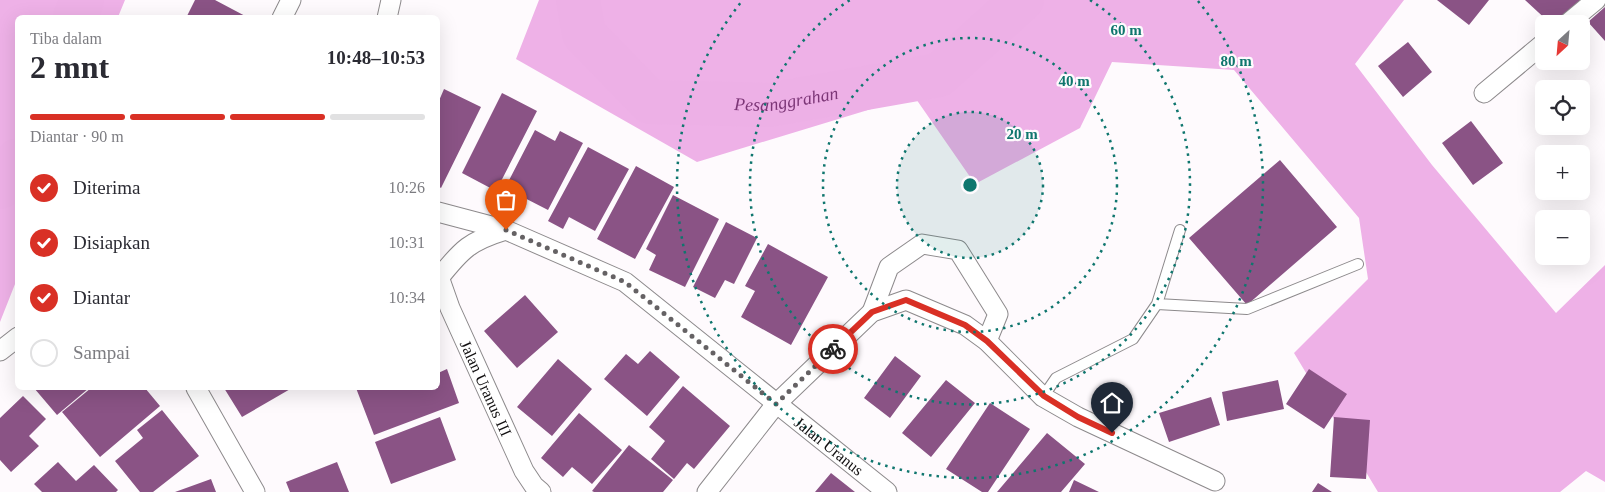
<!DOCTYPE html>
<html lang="id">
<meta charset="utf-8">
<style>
body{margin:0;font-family:Georgia,serif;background:#f7f7f7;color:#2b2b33;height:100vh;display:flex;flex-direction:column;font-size:19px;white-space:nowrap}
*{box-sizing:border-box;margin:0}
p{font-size:16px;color:#7c7c81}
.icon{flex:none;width:28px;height:28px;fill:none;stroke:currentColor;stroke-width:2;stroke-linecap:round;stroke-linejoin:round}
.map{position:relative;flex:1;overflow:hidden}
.side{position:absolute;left:15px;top:15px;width:425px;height:375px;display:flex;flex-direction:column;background:#fff;border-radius:8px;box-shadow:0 5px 20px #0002}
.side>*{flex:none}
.needle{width:32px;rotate:206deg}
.tools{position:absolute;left:1535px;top:15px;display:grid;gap:10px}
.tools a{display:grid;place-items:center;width:55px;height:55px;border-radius:8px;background:#fff;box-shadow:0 5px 20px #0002;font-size:25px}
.pin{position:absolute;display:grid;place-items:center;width:42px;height:42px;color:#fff;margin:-51px -21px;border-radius:50% 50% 50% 0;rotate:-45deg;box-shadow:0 0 5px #0007}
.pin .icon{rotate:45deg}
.courier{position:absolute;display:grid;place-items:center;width:50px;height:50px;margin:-25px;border:4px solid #d93025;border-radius:50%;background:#fff;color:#222;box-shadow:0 1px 6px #0007}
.headline em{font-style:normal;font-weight:700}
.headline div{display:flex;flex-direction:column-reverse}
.headline{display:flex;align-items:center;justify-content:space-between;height:85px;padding:0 15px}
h1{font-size:32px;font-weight:700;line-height:38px}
.bar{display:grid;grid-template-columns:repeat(4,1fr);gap:8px 5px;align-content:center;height:60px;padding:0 15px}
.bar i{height:6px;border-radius:4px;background:#e1e1e2}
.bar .on{background:#d93025}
.bar p{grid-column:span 4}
ol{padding:0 15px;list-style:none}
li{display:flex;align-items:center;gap:15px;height:55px}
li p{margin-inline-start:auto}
li .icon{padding:5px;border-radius:50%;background:#d93025;color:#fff;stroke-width:4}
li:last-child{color:#7c7c81}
li i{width:28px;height:28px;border:2px solid #e1e1e2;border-radius:50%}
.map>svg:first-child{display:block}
</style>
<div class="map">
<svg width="1605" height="492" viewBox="0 0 1605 492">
<rect width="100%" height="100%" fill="#fefafd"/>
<path fill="#eeb1e7" d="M0 0H125L118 17 18 18 17 279 0 322Z
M539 0H1404L1355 64 1432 165 1556 313 1605 265V482L1586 471 1560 492H1378L1294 353 1368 279 1359 218 1234 70 1112 62 1080 128 975 184 914 96 697 162 516 59Z"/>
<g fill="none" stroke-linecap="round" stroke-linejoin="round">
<g stroke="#edb0e6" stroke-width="44">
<path id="s1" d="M578 0 584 34 650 102 769 105 939 75 1022 0"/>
<path d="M75 18 82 0"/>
<path d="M0 187 18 160"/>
</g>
</g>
<path fill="#8a5385" d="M195 0H215L249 18H186Z
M1437 0H1489L1469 25Z
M1525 0H1580L1558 24H1551Z
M1605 7V41L1588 22Z
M1408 42 1432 72 1403 97 1378 66Z
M444 89 481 107 441 188 438 186V103Z
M502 93 537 111 496 191 462 173Z
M1471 121 1503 163 1473 185 1442 143Z
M535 130 555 141 560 131 583 143 548 210 505 188Z
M588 147 629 169 595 231 569 217 563 229 548 221Z
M1280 160 1337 227 1247 305 1189 238Z
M636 166 674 187 635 259 597 239Z
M673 195 719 219 685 287 649 270 656 255 646 249Z
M726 222 757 238 734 284 725 280 715 298 693 287Z
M768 244 828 277 791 345 741 317 755 291 745 286Z
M525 295 558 332 517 368 484 331Z
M650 351 680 377 647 416 604 379 626 354 638 364Z
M895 356 921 376 890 418 864 398Z
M558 359 592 389 552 436 517 407Z
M447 369 459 403 374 435 356 388H391L392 390 397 388H438V373Z
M1309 369 1347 394 1324 429 1286 404Z
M946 380 975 403 931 457 902 433Z
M1278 380 1284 409 1227 421 1222 392Z
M683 386 730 426 694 469 687 463 674 479 651 459 665 441 649 427Z
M34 388H89L57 415Z
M91 388H145L160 406 100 457 62 412Z
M224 388H292L242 417Z
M23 396 46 419 29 436 39 446 11 472 0 460V418Z
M1211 397 1220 425 1169 442 1159 413Z
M990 403 1030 429 988 492H982L946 469Z
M162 410 199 456 153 492H140L115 461 143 438 137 430Z
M579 413 622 450 592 484 572 467 563 477 541 458Z
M440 417 456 460 391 484 375 442Z
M1334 417 1370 420 1366 479 1330 477Z
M1047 433 1085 464 1061 492H997Z
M629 445 673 480 663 492H594L592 491Z
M58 462 76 481 94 465 118 490 116 492H42L34 484Z
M337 462 349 492H290L286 482Z
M831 473 855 492H815Z
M211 479 216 492H175Z
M1074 480 1099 492H1069Z
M1318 483 1332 492H1312Z"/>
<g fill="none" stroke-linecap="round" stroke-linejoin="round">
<defs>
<path id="lane" d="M1157 304 1247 309 1358 264
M1043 397 1056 378 1133 339 1157 304 1180 230"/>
<g id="street">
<path d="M282 18 291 0"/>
<path d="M387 18 391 0"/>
<path d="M1567 24 1596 0"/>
<path d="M1484 93 1544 43"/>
<path id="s2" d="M438 212 506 230 625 282 887 492"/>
<path id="s3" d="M438 274 450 308 524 471 534 486 541 492"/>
<path d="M439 278C462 249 470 241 506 230"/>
<path d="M872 312 889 267 922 244 958 250 998 314 987 341"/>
<path d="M0 351 18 337"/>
<path d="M196 388 255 492"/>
<path d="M707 492 776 404 872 312 906 300 965 325 987 341 1043 397 1078 417 1215 481"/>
</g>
</defs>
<use href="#lane" stroke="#8d8a8c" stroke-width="12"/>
<use href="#street" stroke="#8d8a8c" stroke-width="21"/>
<use href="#lane" stroke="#fff" stroke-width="10"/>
<use href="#street" stroke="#fff" stroke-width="19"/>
</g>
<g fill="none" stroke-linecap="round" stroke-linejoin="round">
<path stroke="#656264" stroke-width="5" stroke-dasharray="0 9" d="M506 230 625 282 776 404 833 349"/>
<path stroke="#d93025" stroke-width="6" d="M833 349 872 312 906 300 965 325 987 341 1044 396 1078 417 1112 433"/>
</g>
<circle cx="970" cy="185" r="73" fill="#0f766e" fill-opacity=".12"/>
<g fill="none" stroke="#0f766e" stroke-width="2.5" stroke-dasharray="2.5 5">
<circle cx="970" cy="185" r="73"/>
<circle cx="970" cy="185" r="147"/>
<path d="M1090 0A220 220 0 1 1 850 0"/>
<path d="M1198 1A293 293 0 1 1 742 1"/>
</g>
<g text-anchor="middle" stroke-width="4.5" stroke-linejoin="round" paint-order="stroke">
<g font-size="16" fill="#121011" stroke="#fefafd">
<text dy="6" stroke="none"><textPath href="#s3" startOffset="124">Jalan Uranus III</textPath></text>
<text dy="6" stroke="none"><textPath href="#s2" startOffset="462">Jalan Uranus</textPath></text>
</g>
<g font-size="18" font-style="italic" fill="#7c3677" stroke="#fefafd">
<text dy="6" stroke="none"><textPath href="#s1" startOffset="266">Pesanggrahan</textPath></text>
</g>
</g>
<circle cx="970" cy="185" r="8" fill="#0f766e" stroke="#fefafd" stroke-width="2.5"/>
<g font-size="15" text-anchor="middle" font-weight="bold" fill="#0f766e" stroke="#fefafd" stroke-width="4.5" stroke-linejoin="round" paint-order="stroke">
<text x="1126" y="35">60 m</text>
<text x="1236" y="66">80 m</text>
<text x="1074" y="86">40 m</text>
<text x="1022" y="139">20 m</text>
</g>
</svg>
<div class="tools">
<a><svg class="needle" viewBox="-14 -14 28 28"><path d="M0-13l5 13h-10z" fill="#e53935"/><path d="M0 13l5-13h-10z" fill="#7c7c81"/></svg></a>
<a><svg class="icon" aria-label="locate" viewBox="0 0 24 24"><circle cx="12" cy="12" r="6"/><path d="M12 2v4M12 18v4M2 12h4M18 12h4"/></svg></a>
<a>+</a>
<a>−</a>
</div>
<div class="pin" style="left:506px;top:230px;background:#ea580c"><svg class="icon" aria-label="bag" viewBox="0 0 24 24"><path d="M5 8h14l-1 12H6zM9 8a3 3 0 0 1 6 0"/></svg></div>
<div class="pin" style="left:1112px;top:433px;background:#1f2937"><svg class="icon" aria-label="home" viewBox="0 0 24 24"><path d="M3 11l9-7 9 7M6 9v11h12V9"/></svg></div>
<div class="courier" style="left:833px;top:349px"><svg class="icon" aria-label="bike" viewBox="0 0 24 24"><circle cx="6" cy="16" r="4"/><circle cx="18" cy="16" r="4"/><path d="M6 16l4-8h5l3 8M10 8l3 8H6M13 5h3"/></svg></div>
<section class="side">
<div class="headline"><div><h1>2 mnt</h1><p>Tiba dalam</p></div><em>10:48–10:53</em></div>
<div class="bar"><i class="on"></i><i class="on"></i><i class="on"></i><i></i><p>Diantar · 90 m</p></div>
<ol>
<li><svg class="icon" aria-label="check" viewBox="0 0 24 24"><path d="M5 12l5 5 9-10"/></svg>Diterima<p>10:26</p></li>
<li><svg class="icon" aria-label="check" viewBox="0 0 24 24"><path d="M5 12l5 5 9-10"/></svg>Disiapkan<p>10:31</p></li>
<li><svg class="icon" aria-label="check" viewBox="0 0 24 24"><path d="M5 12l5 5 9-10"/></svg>Diantar<p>10:34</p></li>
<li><i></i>Sampai</li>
</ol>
</section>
</div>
